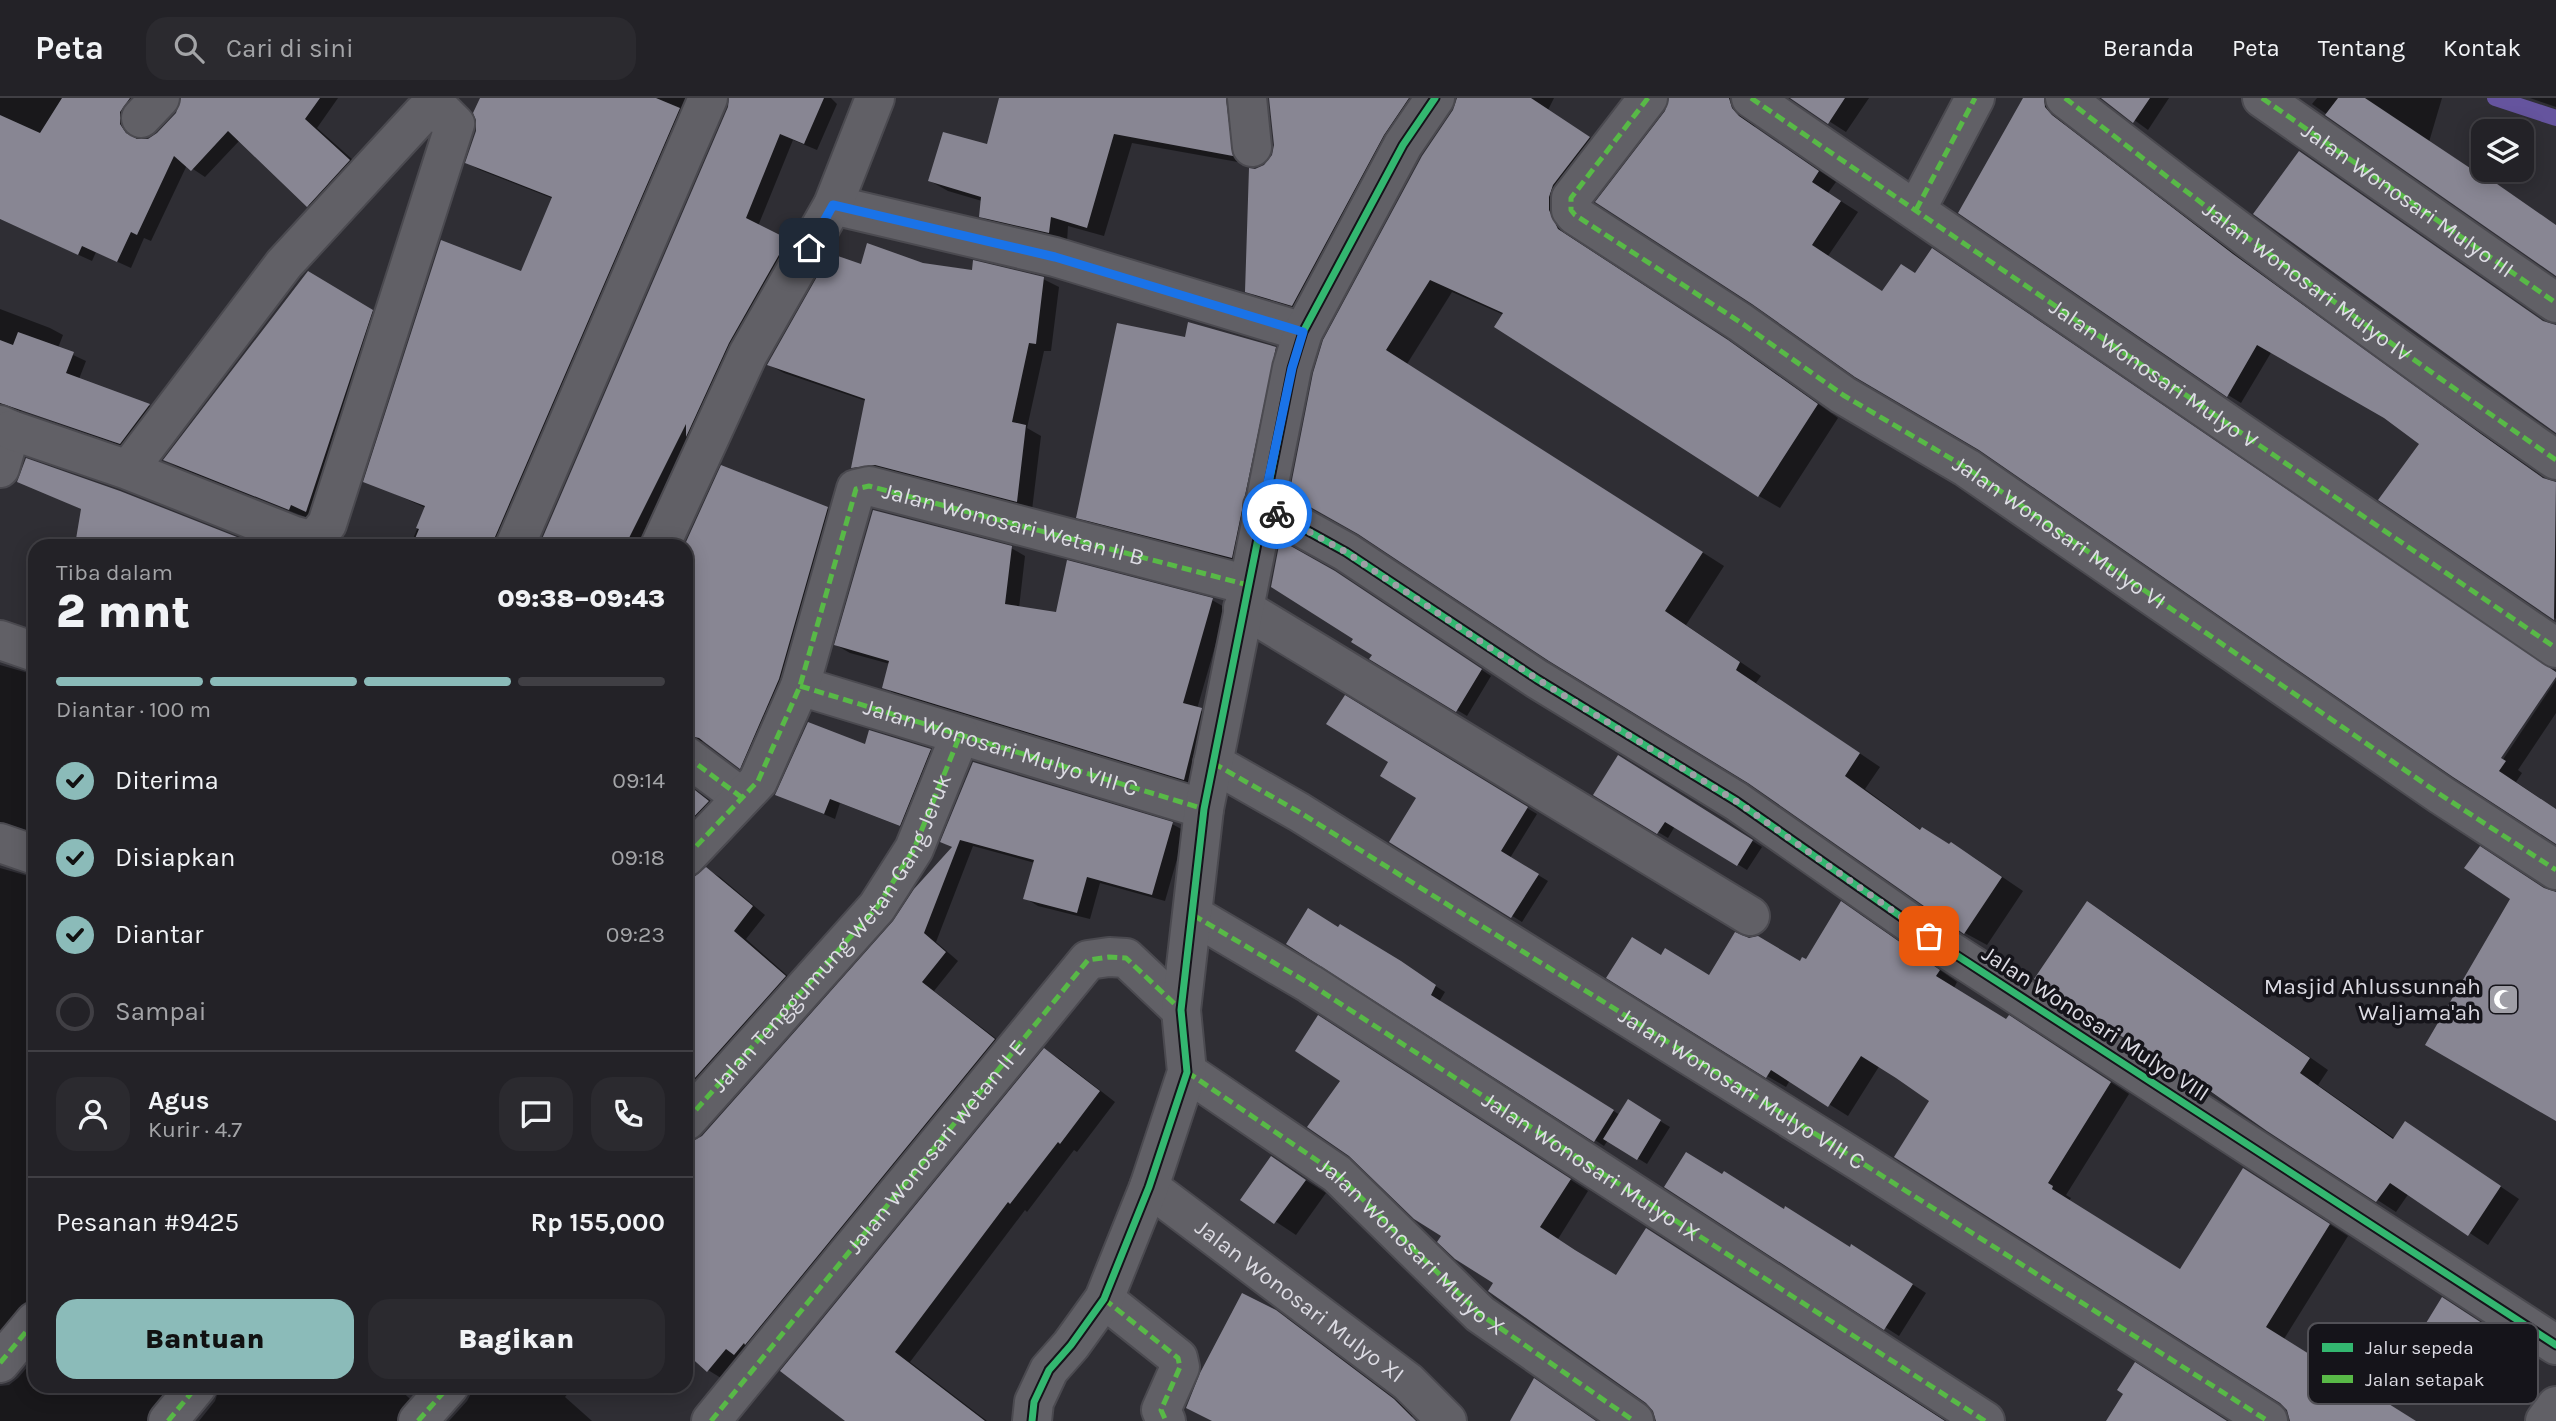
<!DOCTYPE html>
<html lang="id">
<meta charset="utf-8">
<style>
body{margin:0;font-family:Karla,sans-serif;background:#2b2a2f;color:#f1f3f6;height:100vh;display:flex;flex-direction:column;font-size:26px;white-space:nowrap}
*{box-sizing:border-box;margin:0}
p{font-size:23px;color:#a3a4a7}
.icon{flex:none;width:38px;height:38px;fill:none;stroke:currentColor;stroke-width:2;stroke-linecap:round;stroke-linejoin:round}
.map{position:relative;flex:1;overflow:hidden}
.panel{position:absolute;left:28px;top:441px;width:665px;height:854px;display:flex;flex-direction:column;background:#232227;border-radius:21px;box-shadow:0 4px 18px #0003,0 0 0 2px #403f44}
.panel>*{flex:none}
.fabs{position:absolute;left:2471px;top:21px;display:grid;gap:14px}
.fabs a{display:grid;place-items:center;width:63px;height:63px;border-radius:14px;background:#232227;box-shadow:0 4px 18px #0003,0 0 0 2px #403f44;font-size:35px}
.pin{position:absolute;display:grid;place-items:center;width:60px;height:60px;color:#fff;margin:-30px;border-radius:14px;box-shadow:0 4px 10px #0006}
.courier{position:absolute;display:grid;place-items:center;width:70px;height:70px;margin:-35px;border:5px solid #1a73e8;border-radius:50%;background:#fff;color:#222;box-shadow:0 2px 9px #0007}
.summary em{font-style:normal;font-weight:800}
.summary div{display:flex;flex-direction:column-reverse}
.summary{display:flex;align-items:center;justify-content:space-between;height:119px;padding:0 28px}
h1{font-size:46px;font-weight:800;line-height:52px}
.bar{display:grid;grid-template-columns:repeat(4,1fr);gap:10px 7px;align-content:center;height:84px;padding:0 28px}
.bar i{height:9px;border-radius:5px;background:#403f44}
.bar .on{background:#8bbbb9}
.bar p{grid-column:span 4}
.line{display:flex;align-items:center;gap:18px;padding:0 28px;border-top:2px solid #403f44}
.line div{flex:1}
.round{display:grid;place-items:center;flex:none;width:74px;height:74px;border-radius:21px;background:#2b2a2f}
ol{padding:0 28px;list-style:none}
li{display:flex;align-items:center;gap:21px;height:77px}
li p{margin-inline-start:auto}
li .icon{padding:7px;border-radius:50%;background:#8bbbb9;color:#111;stroke-width:4}
li:last-child{color:#a3a4a7}
li i{width:38px;height:38px;border:4px solid #403f44;border-radius:50%}
.button{display:flex;gap:14px;margin-top:auto;padding:14px 28px}
.button a{flex:1;height:80px;border-radius:21px;background:#8bbbb9;color:#111;font-size:28px;font-weight:800;line-height:80px;text-align:center}
.button a+a{background:#2b2a2f;color:#f1f3f6}
header{display:flex;align-items:center;gap:42px;box-sizing:border-box;height:98px;padding:0 35px;background:#232227;border-bottom:2px solid #403f44}
header strong{font-size:33px}
nav{display:flex;gap:38px;margin-inline-start:auto;font-size:24px}
.search{width:490px;height:63px;background:#2b2a2f;display:flex;align-items:center;gap:18px;box-sizing:border-box;padding:0 24px;border-radius:21px;color:#a3a4a7;font-size:26px}
.map>svg:first-child{display:block}
</style>
<header>
<strong>Peta</strong>
<div class="search"><svg class="icon" aria-label="search" viewBox="0 0 24 24"><circle cx="10" cy="10" r="6"/><path d="M15 15l6 6"/></svg>Cari di sini</div>
<nav><a>Beranda</a><a>Peta</a><a>Tentang</a><a>Kontak</a></nav>
</header>
<div class="map">
<svg width="2556" height="1323" viewBox="0 0 2556 1323">
<rect width="100%" height="100%" fill="#2f2e34"/>
<path fill="#0007" d="M0 0H150L133 34 138 43 148 42 158 36 177 16 183 0H338L317 30 362 70 321 115 308 107 240 42 205 79 187 67 151 143 144 140 131 170 96 154 92 163 0 121Z
M490 0H700L507 448H410L426 410 366 383 522 175 554 101 480 72 467 65Z
M731 0H831L837 6 817 52 793 42 758 128 800 150 652 448H541L730 9Z
M1001 0H1245L1249 66 1132 45 1104 138 1068 128 1067 144 998 128 980 118 982 103 948 93 930 83 988 49Z
M1271 0H1417L1310 217 1264 203 1247 193 1255 72 1266 68 1273 59 1276 48Z
M1505 0H1554L1548 12 1611 53 1571 126 1580 145 1750 257 1838 320 1780 410 1759 398 1504 217 1452 194 1407 266 1724 468 1686 527 1761 578 1756 585 1880 669 1865 691 1922 733 1973 759 2023 793 1987 847 1965 835 1749 684 1364 437 1291 396Z
M1671 0H1749L1748 20 1756 30 1836 84 1828 95 1858 114 1828 158 1883 194 2556 573 2495 667 2498 669 2556 582V615L2518 672 2522 675 2516 684 2556 711V744L1980 351 1667 14Z
M1793 0H1869L1846 34Z
M2025 0H2059L2058 17 2065 27 2371 257 2548 383 2556 385V521L2381 402 2422 346 2385 318 2272 253 2241 305 2228 297Z
M2104 0H2169L2148 32Z
M2317 0H2442L2429 44 2477 75 2491 82 2556 127V176L2312 6Z
M2530 0H2556V9Z
M2300 55 2548 227 2556 228V333Z
M923 166 1043 181 1059 189 1051 253H1044L1027 330 1041 338 1032 412 868 378 853 369 866 303 784 275 769 267 862 168Z
M308 175 385 221 318 424 178 369 165 362Z
M0 211 50 230 63 237 58 250 86 263 79 281 150 308 162 315 134 352 23 313 11 312 0 317Z
M1186 242 1275 250 1287 257 1243 466 1090 425 1078 419Z
M722 369 827 410 841 418 753 676 704 643 690 645 686 648V448Z
M19 383 256 448H91L78 440 83 412Z
M1011 450 1025 458 1019 510 1057 516 1212 502 1226 510 1197 611 1215 620 1197 688 897 597 884 589 890 566 850 555 836 547Z
M1345 481 1491 578 1467 618 1371 560 1374 556Z
M0 567 35 577V735L11 730 0 735Z
M1345 600 1537 716 1510 760 1548 783 1522 824 1391 743 1419 700Z
M866 649 930 652 940 658 910 732 840 705 835 721 777 696Z
M1629 665 1762 749 1747 772 1675 728 1668 740 1596 697Z
M974 666 1172 726 1185 733 1165 803 1100 785 1090 821 1038 808 1025 800 1035 765 973 748 936 844 958 863 934 893 1007 949 748 1263 739 1258 721 1280 708 1272 686 1253V1046L703 1039 895 824 953 750 942 744Z
M686 685 721 711 686 748Z
M0 770 35 780V1213L0 1254Z
M706 771 720 779 765 817 746 841 798 887 686 1012V782L693 781Z
M1860 816 1957 884 1954 890 2007 923 2028 930 2129 996 2066 1097 2071 1100 2069 1103 2181 1172 2262 1083 2348 1138 2284 1241 2415 1323H2291L2289 1313 1931 1003 1880 967 1848 1018 1790 982 1786 989 1767 978 1608 879 1662 859 1710 879 1801 865 1807 863Z
M2106 816 2328 972 2318 987 2395 1041 2406 1025 2519 1101 2488 1147 2409 1095 2396 1114 2189 980Z
M1339 831 1350 834 1445 894 1439 904 1620 1017 1628 1004 1670 1029 1647 1066 1608 1042 1604 1048 1595 1042Z
M1337 930 1588 1093 1558 1141 1617 1179 1665 1143 1946 1323H1657L1655 1312 1648 1304 1496 1185 1443 1138 1343 982Z
M1045 952 1061 962 1115 1004 1077 1054 1074 1052 1027 1114 1025 1112 910 1264 987 1323H848Z
M1271 1060 1326 1095 1296 1137 1242 1101Z
M1723 1079 1851 1151 1865 1156 1926 1195 1899 1238 1666 1089Z
M2463 1213 2530 1257 2513 1284 2425 1229Z
M1287 1220 1404 1308 1413 1318 1408 1323H1214Z
M35 1260V1288H188L161 1323H0V1288L9 1287 18 1280Z
M220 1288H396L420 1310 412 1323H199L215 1303Z
M475 1288H574L565 1299 592 1323H449L467 1303Z"/>
<g fill="none" stroke-linecap="round" stroke-linejoin="round">
<path stroke="#65549e" stroke-width="16" d="M2495 0 2556 20"/>
</g>
<path fill="#888693" d="M62 0H130L120 14V26L126 35 137 41H148L157 35 176 15 181 0H320L305 21 350 62 307 109 228 33 191 73 174 58 137 137 131 134 117 164 82 148 78 157 0 121V17L40 35Z
M480 0H656L680 10 495 439 494 448H412L419 431 416 430 425 408 363 384 441 142 521 173 552 99 465 65 476 33V22L473 15Z
M729 0H824L804 46 780 36 746 120 788 141 729 245 686 339V326L625 448H539L728 9Z
M999 0H1226L1233 58 1114 36 1087 130 1051 119 1049 135 979 119 981 99 928 83 943 34 987 46Z
M1269 0H1409L1384 37 1292 208 1245 194 1249 70 1255 71 1264 67 1272 57 1274 47Z
M1457 0H1531L1590 39 1553 87 1549 99V112L1558 131 1728 242 1818 306 1758 399 1494 229 1503 215 1430 182 1386 252 1703 454 1665 513 1740 564 1736 572 1860 655 1845 678 1920 732 1922 729 1949 746 1951 744 2002 779 1964 836 1748 685 1549 563 1358 436 1289 397 1313 275 1323 242 1422 58 1453 12Z
M1669 0H1729L1732 10 1739 18 1819 73 1812 84 1841 103 1812 147 1882 193 1901 166 1915 175 1932 150 2556 574V579L2501 660 2506 663 2499 673 2556 711V746L2453 679 1979 352 1855 279 1752 206 1595 104 1665 13Z
M1790 0H1845L1828 26Z
M2023 0H2044L2045 9 2052 17 2233 156 2481 336 2543 380 2556 384 2554 522 2378 402 2419 346 2384 320 2257 247 2227 299 1958 115Z
M2101 0H2150L2133 25Z
M2338 0H2365L2476 74 2477 72 2556 127V178L2325 17Z
M2299 53 2543 223 2556 227V335L2253 116Z
M867 145 923 165 972 172 973 162 1044 179 1036 246 1029 245 1012 324 1026 327 1017 404 875 367 851 370 865 301 767 267 827 161 833 164 835 157 861 166Z
M308 173 373 212 306 414 291 407 289 412 163 362Z
M1188 224 1276 249 1232 460 1076 420 1117 225 1185 239Z
M18 234 74 254 66 275 150 306 120 346 0 305V242L13 247Z
M26 360 120 393 260 448H120L76 441 81 411 17 384Z
M721 367 828 409 779 581 740 671 699 640 686 637V444Z
M873 412 1012 448 1005 506 1056 514 1067 462 1213 500 1183 605 1202 610 1184 682 882 590 889 563 834 547Z
M1280 442 1335 473 1482 571 1456 614 1369 561 1372 557 1351 544 1353 541 1271 489Z
M1345 597 1528 709 1501 753 1539 776 1511 820 1389 744 1416 700 1380 678 1388 664 1326 626Z
M808 624 865 646 869 632 931 651 900 728 830 701 824 716 775 697Z
M1618 657 1753 742 1737 768 1665 724 1657 736 1593 697Z
M973 664 1173 724 1152 797 1087 779 1077 815 1023 801 1034 762 960 742 924 835 946 854 922 884 995 941 745 1247 744 1245 734 1257 726 1251 707 1274 686 1255V1044L693 1043 702 1038 893 823 914 791 952 749 940 744Z
M686 685 709 703 686 727Z
M2480 748 2544 790 2556 794V1023L2425 947 2510 801 2464 770Z
M706 769 753 808 734 833 786 878 686 990V780H693Z
M1841 803 1940 872 1936 878 2006 921 2009 917 2111 984 2048 1085 2053 1088 2052 1091 2180 1171 2243 1070 2330 1126 2266 1229 2416 1323H2290L2287 1312 2280 1305 1894 1059 1929 1003 1896 980 1861 958 1828 1009 1771 972 1766 980 1606 880 1632 839 1661 857 1665 850 1709 877 1735 834 1749 840 1758 838 1800 863 1802 859 1806 861Z
M2087 803 2310 960 2300 975 2393 1041 2405 1023 2501 1088 2468 1138 2390 1085 2376 1104 2267 1033 2190 979 2188 982 2034 881Z
M1308 810 1338 829 1340 826 1401 863 1436 887 1431 897 1614 1012 1594 1044 1286 846Z
M1318 917 1571 1081 1540 1129 1575 1152 1616 1177 1646 1130 1945 1323H1656L1653 1313 1646 1305 1488 1193 1493 1185 1455 1161 1437 1144 1441 1138 1414 1121 1349 1058 1307 1029 1340 983 1295 953Z
M1044 950 1100 993 1060 1046 1058 1044 1010 1106 1008 1104 895 1254 985 1323H845L780 1273Z
M1628 1001 1661 1022 1637 1062 1603 1041Z
M1686 1054 1722 1076 1724 1073 1784 1111 1785 1108 1850 1149 1851 1146 1913 1186 1884 1232 1664 1089Z
M1271 1058 1306 1082 1274 1126 1240 1102Z
M1242 1195 1276 1212 1394 1301 1416 1323H1212L1186 1310 1200 1275Z
M2442 1199 2511 1244 2492 1274 2423 1230Z
M2135 1264 2227 1323H2106L2123 1296 2117 1292Z
M1534 1280 1596 1323H1510Z"/>
<g fill="none" stroke-linecap="round" stroke-linejoin="round">
<defs>
<g id="minor">
<path d="M1247 0 1252 49"/>
<path d="M1648 0 1571 100V112L1575 117 1740 224 1843 297 1967 370 2441 697 2556 772"/>
<path d="M1751 0 2556 550"/>
<path d="M2065 0C2225 125 2389 246 2556 362"/>
<path id="s1" d="M2262 0 2556 205"/>
<path d="M141 20 160 0"/>
<path d="M833 107 1055 159 1303 234"/>
<path d="M1916 112 1975 0"/>
<path d="M0 327 11 332 0 370"/>
<path d="M11 332 128 372 292 437 313 443 327 426 455 26 442 13 422 16 284 166 128 372"/>
<path d="M1263 408 1346 454 1537 581 1736 703 1950 853 2556 1247"/>
<path d="M515 448 708 0"/>
<path d="M660 448 748 256 833 107 875 0"/>
<path d="M1243 510 1750 818"/>
<path d="M0 542 35 554"/>
<path id="s2" d="M800 588 1204 711"/>
<path d="M686 658 741 699"/>
<path d="M1213 665 1299 714 1862 1065 2268 1323"/>
<path d="M0 745 35 757"/>
<path d="M686 759 758 683 800 588 856 391 869 388 1248 487"/>
<path id="s3" d="M1193 817 1310 886 1985 1323"/>
<path id="s4" d="M1187 974 1337 1076 1480 1216 1634 1323"/>
<path id="s5" d="M686 1023 877 809 914 751 960 637"/>
<path id="s6" d="M1149 1089 1408 1284 1447 1323"/>
<path d="M1104 1201 1178 1260 1180 1269 1161 1312 1166 1323"/>
<path d="M0 1265 35 1223"/>
<path d="M168 1323 197 1288"/>
<path d="M418 1323 449 1288"/>
<path d="M711 1323 1088 862 1109 859 1126 860 1181 912"/>
<path d="M1032 1323 1034 1304 1049 1272 1071 1247 1104 1201 1149 1089 1187 974 1181 912 1204 711 1292 270 1303 234 1403 47 1435 0"/>
</g>
<path id="tertiary" d="M2545 1323 2556 1308"/>
</defs>
<use href="#minor" stroke="#4b4a50" stroke-width="42"/>
<use href="#tertiary" stroke="#4b4a50" stroke-width="42"/>
<use href="#minor" stroke="#616066" stroke-width="38"/>
<use href="#tertiary" stroke="#616066" stroke-width="38"/>
<g stroke="#58b947" stroke-width="5" stroke-dasharray="10 5" stroke-linecap="butt">
<path id="s7" d="M1648 0 1571 100V112L1575 117 1740 224 1843 297 1967 370 2441 697 2556 772"/>
<path id="s8" d="M1751 0 2556 550"/>
<path id="s9" d="M2065 0C2225 125 2389 246 2556 362"/>
<path d="M2262 0 2556 205"/>
<path d="M1916 112 1975 0"/>
<path d="M800 588 1204 711"/>
<path d="M686 658 741 699"/>
<path id="s10" d="M1213 665 1299 714 1862 1065 2268 1323"/>
<path id="s11" d="M686 759 758 683 800 588 856 391 869 388 1248 487"/>
<path d="M1193 817 1310 886 1985 1323"/>
<path d="M1187 974 1337 1076 1480 1216 1634 1323"/>
<path d="M686 1023 877 809 914 751 960 637"/>
<path d="M1104 1201 1178 1260 1180 1269 1161 1312 1166 1323"/>
<path d="M0 1265 35 1223"/>
<path d="M168 1323 197 1288"/>
<path d="M418 1323 449 1288"/>
<path id="s12" d="M711 1323 1088 862 1109 859 1126 860 1181 912"/>
</g>
<defs>
<path id="cycleway" d="M1263 408 1346 454 1537 581 1736 703 1950 853 2556 1247
M1032 1323 1034 1304 1049 1272 1071 1247 1104 1201 1149 1089 1187 974 1181 912 1204 711 1292 270 1303 234 1403 47 1435 0"/>
</defs>
<use href="#cycleway" stroke="#15141a" stroke-width="11"/>
<use href="#cycleway" stroke="#33b770" stroke-width="7"/>
</g>
<g fill="none" stroke-linecap="round" stroke-linejoin="round">
<path stroke="#9f9ea6" stroke-width="7" stroke-dasharray="0 12.6" d="M1277 416 1346 454 1537 581 1736 703 1929 838"/>
<path stroke="#1a73e8" stroke-width="9" d="M809 150 833 107 1055 159 1303 234 1292 270 1263 408 1277 416"/>
</g>
<defs>
<symbol id="mosque-square" viewBox="-11 -11 22 22"><rect x="-9" y="-9" width="18" height="18" rx="4" fill="#9f9ea6" stroke="#15141a"/><path d="M3.5-4.9A6 6 0 1 0 3.5 4.9A5 5 0 1 1 3.5-4.9Z" fill="#fff"/></symbol>
</defs>
<g fill-rule="evenodd">
<use href="#mosque-square" x="2486" y="884" width="35" height="35"/>
</g>
<g text-anchor="middle" stroke-width="7" stroke-linejoin="round" paint-order="stroke">
<g font-size="23" fill="#dcdbe3" stroke="#15141a">
<text dy="8" stroke="none"><textPath href="#s1" startOffset="178">Jalan Wonosari Mulyo III</textPath></text>
<text dy="8" stroke="none"><textPath href="#s9" startOffset="304">Jalan Wonosari Mulyo IV</textPath></text>
<text dy="8" stroke="none"><textPath href="#s8" startOffset="488">Jalan Wonosari Mulyo V</textPath></text>
<text dy="8" stroke="none"><textPath href="#s11" startOffset="576">Jalan Wonosari Wetan II B</textPath></text>
<text dy="8" stroke="none"><textPath href="#s7" startOffset="724">Jalan Wonosari Mulyo VI</textPath></text>
<text dy="8" stroke="none"><textPath href="#s2" startOffset="210">Jalan Wonosari Mulyo VIII C</textPath></text>
<text dy="8" stroke="none"><textPath href="#s5" startOffset="240">Jalan Tenggumung Wetan Gang Jeruk</textPath></text>
<text transform="translate(2096 925) rotate(33)" y="8">Jalan Wonosari Mulyo VIII</text>
<text dy="8" stroke="none"><textPath href="#s10" startOffset="621">Jalan Wonosari Mulyo VIII C</textPath></text>
<text dy="8" stroke="none"><textPath href="#s12" startOffset="355">Jalan Wonosari Wetan II E</textPath></text>
<text dy="8" stroke="none"><textPath href="#s3" startOffset="471">Jalan Wonosari Mulyo IX</textPath></text>
<text dy="8" stroke="none"><textPath href="#s4" startOffset="285">Jalan Wonosari Mulyo X</textPath></text>
<text dy="8" stroke="none"><textPath href="#s6" startOffset="189">Jalan Wonosari Mulyo XI</textPath></text>
</g>
<g font-size="23" fill="#dcdbe3" stroke="#15141a" text-anchor="end">
<text x="2481" y="896">Masjid Ahlussunnah<tspan x="2481" dy="26">Waljama'ah</tspan></text>
</g>
</g>
<rect x="2308" y="1225" width="230" height="81" rx="10" fill="#15141a" stroke="#515056" stroke-width="2"/>
<rect x="2322" y="1245" width="31" height="9" fill="#33b770"/>
<rect x="2322" y="1277" width="31" height="8" fill="#58b947"/>
<g font-size="19" fill="#dcdbe3">
<text x="2365" y="1256">Jalur sepeda</text>
<text x="2365" y="1288">Jalan setapak</text>
</g>
</svg>
<div class="fabs">
<a><svg class="icon" aria-label="layers" viewBox="0 0 24 24"><path d="M12 4l9 5-9 5-9-5zM3 14l9 5 9-5"/></svg></a>
</div>
<div class="pin" style="left:1929px;top:838px;background:#ea580c"><svg class="icon" aria-label="bag" viewBox="0 0 24 24"><path d="M5 8h14l-1 12H6zM9 8a3 3 0 0 1 6 0"/></svg></div>
<div class="pin" style="left:809px;top:150px;background:#1f2937"><svg class="icon" aria-label="home" viewBox="0 0 24 24"><path d="M3 11l9-7 9 7M6 9v11h12V9"/></svg></div>
<div class="courier" style="left:1277px;top:416px"><svg class="icon" aria-label="bike" viewBox="0 0 24 24"><circle cx="6" cy="16" r="4"/><circle cx="18" cy="16" r="4"/><path d="M6 16l4-8h5l3 8M10 8l3 8H6M13 5h3"/></svg></div>
<section class="panel">
<div class="summary"><div><h1>2 mnt</h1><p>Tiba dalam</p></div><em>09:38–09:43</em></div>
<div class="bar"><i class="on"></i><i class="on"></i><i class="on"></i><i></i><p>Diantar · 100 m</p></div>
<ol>
<li><svg class="icon" aria-label="check" viewBox="0 0 24 24"><path d="M5 12l5 5 9-10"/></svg>Diterima<p>09:14</p></li>
<li><svg class="icon" aria-label="check" viewBox="0 0 24 24"><path d="M5 12l5 5 9-10"/></svg>Disiapkan<p>09:18</p></li>
<li><svg class="icon" aria-label="check" viewBox="0 0 24 24"><path d="M5 12l5 5 9-10"/></svg>Diantar<p>09:23</p></li>
<li><i></i>Sampai</li>
</ol>
<div class="line" style="height:126px"><a class="round"><svg class="icon" aria-label="person" viewBox="0 0 24 24"><circle cx="12" cy="8" r="4"/><path d="M4 21q1-7 8-7t8 7"/></svg></a><div><b>Agus</b><p>Kurir · 4.7</p></div><a class="round"><svg class="icon" aria-label="chat" viewBox="0 0 24 24"><path d="M4 5h16v11H9l-5 4z"/></svg></a><a class="round"><svg class="icon" aria-label="phone" viewBox="0 0 24 24"><path d="M5 4h4l2 5-3 2q2 4 5 5l2-3 5 2v4C11 20 4 13 5 4z"/></svg></a></div>
<div class="line" style="height:91px"><div>Pesanan #9425</div><b>Rp 155,000</b></div>
<div class="button"><a>Bantuan</a><a>Bagikan</a></div>
</section>
</div>
